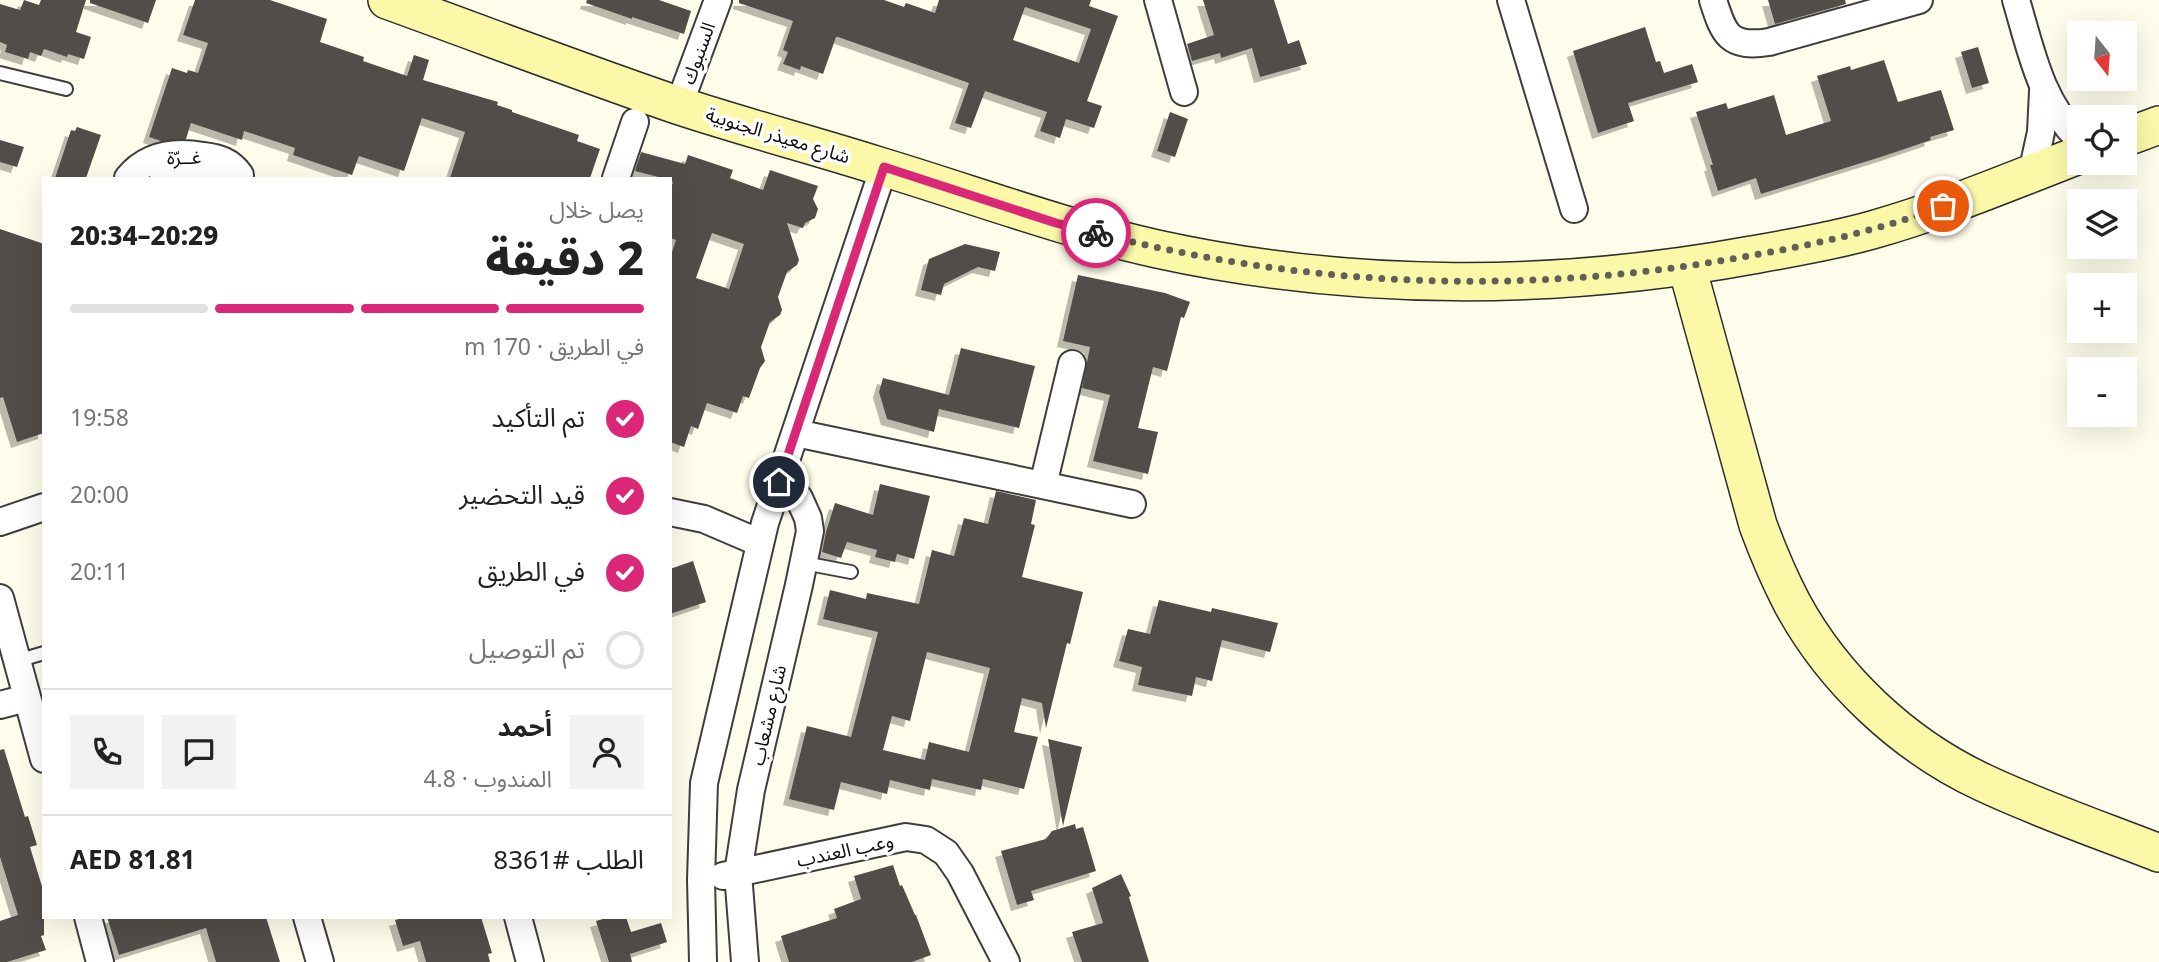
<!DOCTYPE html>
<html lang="ar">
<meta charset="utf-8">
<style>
body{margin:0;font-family:Georgia,"Noto Sans Arabic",serif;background:#f2f2f2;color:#222;direction:rtl;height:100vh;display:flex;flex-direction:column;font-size:26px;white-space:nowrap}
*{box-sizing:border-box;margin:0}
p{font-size:23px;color:#767676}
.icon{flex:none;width:38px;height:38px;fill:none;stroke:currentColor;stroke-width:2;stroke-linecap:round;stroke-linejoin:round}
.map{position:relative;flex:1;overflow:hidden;direction:ltr}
.panel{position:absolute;left:42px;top:177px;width:630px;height:742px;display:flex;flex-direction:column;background:#fff;border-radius:0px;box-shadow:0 7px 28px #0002;direction:rtl}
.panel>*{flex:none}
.needle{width:46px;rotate:163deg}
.tools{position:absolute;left:2067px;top:21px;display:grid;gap:14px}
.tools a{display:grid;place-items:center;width:70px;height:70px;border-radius:0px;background:#fff;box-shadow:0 7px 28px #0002;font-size:35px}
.pin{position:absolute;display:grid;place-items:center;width:60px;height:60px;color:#fff;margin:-30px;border:4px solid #fff;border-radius:50%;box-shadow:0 2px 7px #0007}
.courier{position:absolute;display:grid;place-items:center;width:70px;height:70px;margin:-35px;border:5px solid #db2777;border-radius:50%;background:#fff;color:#222;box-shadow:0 2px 9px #0007}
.summary em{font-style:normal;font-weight:800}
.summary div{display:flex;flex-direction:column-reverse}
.summary{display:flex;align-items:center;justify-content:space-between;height:119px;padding:0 28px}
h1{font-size:46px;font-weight:800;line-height:52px}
.bar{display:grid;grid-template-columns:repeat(4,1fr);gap:10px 7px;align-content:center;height:84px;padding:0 28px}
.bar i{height:9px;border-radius:5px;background:#e0e0e0}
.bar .current{background:#db2777}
.bar p{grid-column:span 4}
.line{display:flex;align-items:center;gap:18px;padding:0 28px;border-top:2px solid #e0e0e0}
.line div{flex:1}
.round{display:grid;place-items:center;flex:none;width:74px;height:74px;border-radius:0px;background:#f2f2f2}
ol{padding:0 28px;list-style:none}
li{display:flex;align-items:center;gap:21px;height:77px}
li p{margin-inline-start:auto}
li .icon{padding:7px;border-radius:50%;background:#db2777;color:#fff;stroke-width:4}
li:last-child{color:#767676}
li i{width:38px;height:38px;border:4px solid #e0e0e0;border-radius:50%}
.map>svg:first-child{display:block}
</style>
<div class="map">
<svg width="2159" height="962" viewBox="0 0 2159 962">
<defs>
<filter id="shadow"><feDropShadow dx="-6" dy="6" stdDeviation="0" flood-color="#0004"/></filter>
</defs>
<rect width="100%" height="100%" fill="#fefcea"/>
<path fill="#534d48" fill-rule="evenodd" filter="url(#shadow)" d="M24 0 39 5 41 0H86L76 32 91 37 84 59 68 54 67 57 44 49 41 56 30 52 28 59 5 52 7 45 0 42V4L20 10Z
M90 0H156L148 23 90 3Z
M195 0H270L327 19 320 42 364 57 363 61 407 76 414 55 429 60 423 80 498 102 497 105 512 110V112L579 135 577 141 600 149 590 178H450L465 132 422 118 404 171 359 156 352 175 293 155 295 148 244 131 242 140 191 123 186 139 161 141 149 137 172 68 187 73 188 70 198 73 208 43 183 35Z
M587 0H659L691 11 684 34 632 17V19L586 3Z
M739 0H884L904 7 906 3 935 13 939 0H1091L1089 6 1118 16 1087 101 1102 106 1094 128 1066 119 1060 138 1040 131 1047 112 985 91 971 128 955 123 969 83 838 37H836L823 74 801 66 800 70 783 64 788 52 783 50 793 21 739 3ZM1025 7 1091 29 1079 63 1013 40Z
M1203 0H1274L1288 44 1299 40 1307 64 1260 77 1252 48 1221 58 1220 53 1192 61 1187 44 1214 35Z
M1768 0H1845L1846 4 1775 24Z
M1645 27 1656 62 1660 61 1664 73 1692 64 1698 82 1628 103 1634 121 1598 133 1573 51Z
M1978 47 1989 83 1972 88 1961 52Z
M1884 60 1898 102 1941 90 1954 130 1930 137 1931 140 1884 156 1761 194 1756 178 1718 191 1710 165H1713L1696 112 1726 103 1728 109 1774 95 1786 135 1831 121 1817 76 1850 66 1851 70Z
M1170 112 1188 119 1175 157 1157 151Z
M77 127 101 135 86 178H55L71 130 75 131Z
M0 140 24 147 17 167 0 162Z
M641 152 685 164 688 155 733 170 730 178 763 190 770 170 818 186 813 199 818 209 815 218 805 223 803 228 787 223 799 260 797 265 787 272 778 297 782 310 780 315 770 322 761 347 765 361 760 368 749 398 743 396 737 413 707 403 698 429 691 426 684 447 670 442V258L676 240 670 238V191L673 182 670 181V178H662L635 171ZM712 233 744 244 729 289 696 278Z
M0 229 44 244V433L17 442 3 397 0 398Z
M965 244 1000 252 995 271 978 267 944 284 941 295 921 290 929 259Z
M1078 275 1165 293 1190 302 1184 318 1181 317 1167 371 1153 367 1138 428 1158 432 1148 474 1093 461 1110 395 1082 388 1090 347 1063 341Z
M961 348 1035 366 1019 428 939 409 934 432 887 419 879 392 883 378 949 395Z
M880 484 930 496 914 559 897 554 895 562 875 557 877 550 847 542 841 558 822 552 826 532 835 503 873 515Z
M996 491 1036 500 1031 524 1035 525 1022 577 1083 592 1070 644 1067 643 1046 728 1042 703 1022 698 1014 732 1038 737 1024 789 983 779 981 790 932 779 930 790 890 780 887 794 841 782 834 810 789 799 807 726 851 737 878 632 823 619 830 590 866 599 867 593 919 604 932 550 954 556 964 518 988 524ZM927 652 990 668 969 752 929 742 925 760 883 750 892 716 910 721Z
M693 561 706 602 670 614V569Z
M1159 600 1211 612 1212 608 1278 623 1270 652 1222 640 1212 681 1196 677 1192 696 1138 685 1142 667 1119 661 1128 629 1150 634Z
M1048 739 1082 747 1063 826Z
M4 749 25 817 28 816 37 845 30 847 44 893V935L41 936 46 950 7 962H0V921L18 915 0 857V750Z
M1075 824 1076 829 1083 827 1096 871 1031 891 1034 900 1017 905 1001 851 1046 839 1052 831Z
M893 865 900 886 902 885 915 915H916L931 955 912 962H789L781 936 837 918 834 909 861 899 854 876Z
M1121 874 1131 896 1129 897 1149 962H1082L1072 932 1103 923 1092 888Z
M107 917H266L280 962H216L206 928 119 955Z
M406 917H481L492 953 488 954 490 962H426L420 941 403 946 395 920Z
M610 917H626L631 932 661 923 667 942 630 954 632 962H609L596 921Z"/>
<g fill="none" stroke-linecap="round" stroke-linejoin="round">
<defs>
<path id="lane" d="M0 73 66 89
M804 563 851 572
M17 661 44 653"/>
<path id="street" d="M1158 0 1184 92
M1511 0 1574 209
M1713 0C1724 35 1729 48 1769 42L1919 0
M2016 0C2031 50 2040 101 2079 139
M679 105 718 0
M2032 173 2041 132 2043 91
M128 178C147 155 174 151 203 156 219 158 230 161 240 175
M163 178 189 169 215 171
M616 178 635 122
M796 433 1132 504
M1043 485 1072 364
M670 512 704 519 760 543
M0 522 44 507
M0 598 44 759
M0 705 27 698
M723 876 906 837 926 840 946 853 960 873 1006 962
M88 917 100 962
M307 917 320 962
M518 917 530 962
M703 962 701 880 704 783 765 523 884 167
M745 962 738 873 751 790 799 585 810 531 808 518 799 498 793 490 779 482"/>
<path id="secondary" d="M387 0C484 35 580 72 677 105 744 127 812 145 879 166 972 194 1063 228 1157 249 1353 292 1556 291 1752 255 1792 248 1833 241 1872 230 1943 210 2011 181 2079 155
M2124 138 2159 125
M1687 267 1758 525C1768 552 1779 578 1792 603 1833 679 1903 745 1982 782 2039 809 2100 830 2159 853"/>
</defs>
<use href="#lane" stroke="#3e3e3e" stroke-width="16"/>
<use href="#street" stroke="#3e3e3e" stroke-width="30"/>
<use href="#secondary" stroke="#2d2d2d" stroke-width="40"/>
<use href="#lane" stroke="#fff" stroke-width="12"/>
<use href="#street" stroke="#fff" stroke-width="26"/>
<use href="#secondary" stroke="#fbf9a8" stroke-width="37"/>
</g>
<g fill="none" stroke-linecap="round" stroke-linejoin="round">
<path stroke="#605f59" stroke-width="7" stroke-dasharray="0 12.6" d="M1096 233C1310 288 1526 296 1743 257 1812 245 1878 231 1943 206"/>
<path stroke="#db2777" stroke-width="9" d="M779 482 884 167 1056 223 1096 233"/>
</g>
<g text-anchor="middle" stroke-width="7" stroke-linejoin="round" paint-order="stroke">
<g font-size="19" fill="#0b0b0b" stroke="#fff">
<text transform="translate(698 53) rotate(-70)" y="7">السنبوك</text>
<text transform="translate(778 135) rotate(17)" y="7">شارع معيذر الجنوبية</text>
<text transform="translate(184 157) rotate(-1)" y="7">غــرّة</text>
<text transform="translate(768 715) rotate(-77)" y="7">شارع مشعاب</text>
<text transform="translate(845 850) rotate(-12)" y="7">وعب العندب</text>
</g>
</g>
</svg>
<div class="tools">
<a><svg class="needle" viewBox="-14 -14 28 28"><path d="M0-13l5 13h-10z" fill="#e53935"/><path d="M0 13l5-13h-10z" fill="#767676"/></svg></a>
<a><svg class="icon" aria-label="locate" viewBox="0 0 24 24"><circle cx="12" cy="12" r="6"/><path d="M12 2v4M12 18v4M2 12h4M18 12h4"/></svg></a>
<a><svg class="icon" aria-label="layers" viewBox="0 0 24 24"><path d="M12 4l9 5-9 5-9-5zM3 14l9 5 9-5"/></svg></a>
<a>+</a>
<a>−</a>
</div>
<div class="pin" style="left:1943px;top:206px;background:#ea580c"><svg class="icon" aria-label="bag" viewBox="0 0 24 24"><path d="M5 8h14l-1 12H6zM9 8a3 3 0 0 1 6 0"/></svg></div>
<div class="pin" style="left:779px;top:482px;background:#1f2937"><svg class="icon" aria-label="home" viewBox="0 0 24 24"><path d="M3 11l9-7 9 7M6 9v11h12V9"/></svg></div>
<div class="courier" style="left:1096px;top:233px"><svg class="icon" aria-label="bike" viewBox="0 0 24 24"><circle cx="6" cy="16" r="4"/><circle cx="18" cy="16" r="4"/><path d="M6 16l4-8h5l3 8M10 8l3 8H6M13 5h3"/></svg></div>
<section class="panel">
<div class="summary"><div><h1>2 دقيقة</h1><p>يصل خلال</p></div><em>20:29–20:34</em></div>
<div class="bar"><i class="current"></i><i class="current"></i><i class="current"></i><i></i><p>في الطريق · 170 m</p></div>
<ol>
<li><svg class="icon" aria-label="check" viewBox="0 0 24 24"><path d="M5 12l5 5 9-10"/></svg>تم التأكيد<p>19:58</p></li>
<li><svg class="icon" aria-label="check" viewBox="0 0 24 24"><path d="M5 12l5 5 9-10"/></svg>قيد التحضير<p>20:00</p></li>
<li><svg class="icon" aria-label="check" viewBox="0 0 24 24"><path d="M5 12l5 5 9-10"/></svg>في الطريق<p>20:11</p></li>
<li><i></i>تم التوصيل</li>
</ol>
<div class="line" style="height:126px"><a class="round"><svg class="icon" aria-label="person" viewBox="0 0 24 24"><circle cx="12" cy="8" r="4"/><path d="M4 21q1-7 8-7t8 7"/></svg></a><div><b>أحمد</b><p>المندوب · 4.8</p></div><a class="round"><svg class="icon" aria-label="chat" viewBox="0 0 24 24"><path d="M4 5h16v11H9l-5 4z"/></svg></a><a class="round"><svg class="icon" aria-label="phone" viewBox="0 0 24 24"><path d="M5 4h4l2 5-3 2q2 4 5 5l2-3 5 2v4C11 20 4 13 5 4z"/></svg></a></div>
<div class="line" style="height:91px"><div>الطلب #8361</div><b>AED 81.81</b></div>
</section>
</div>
